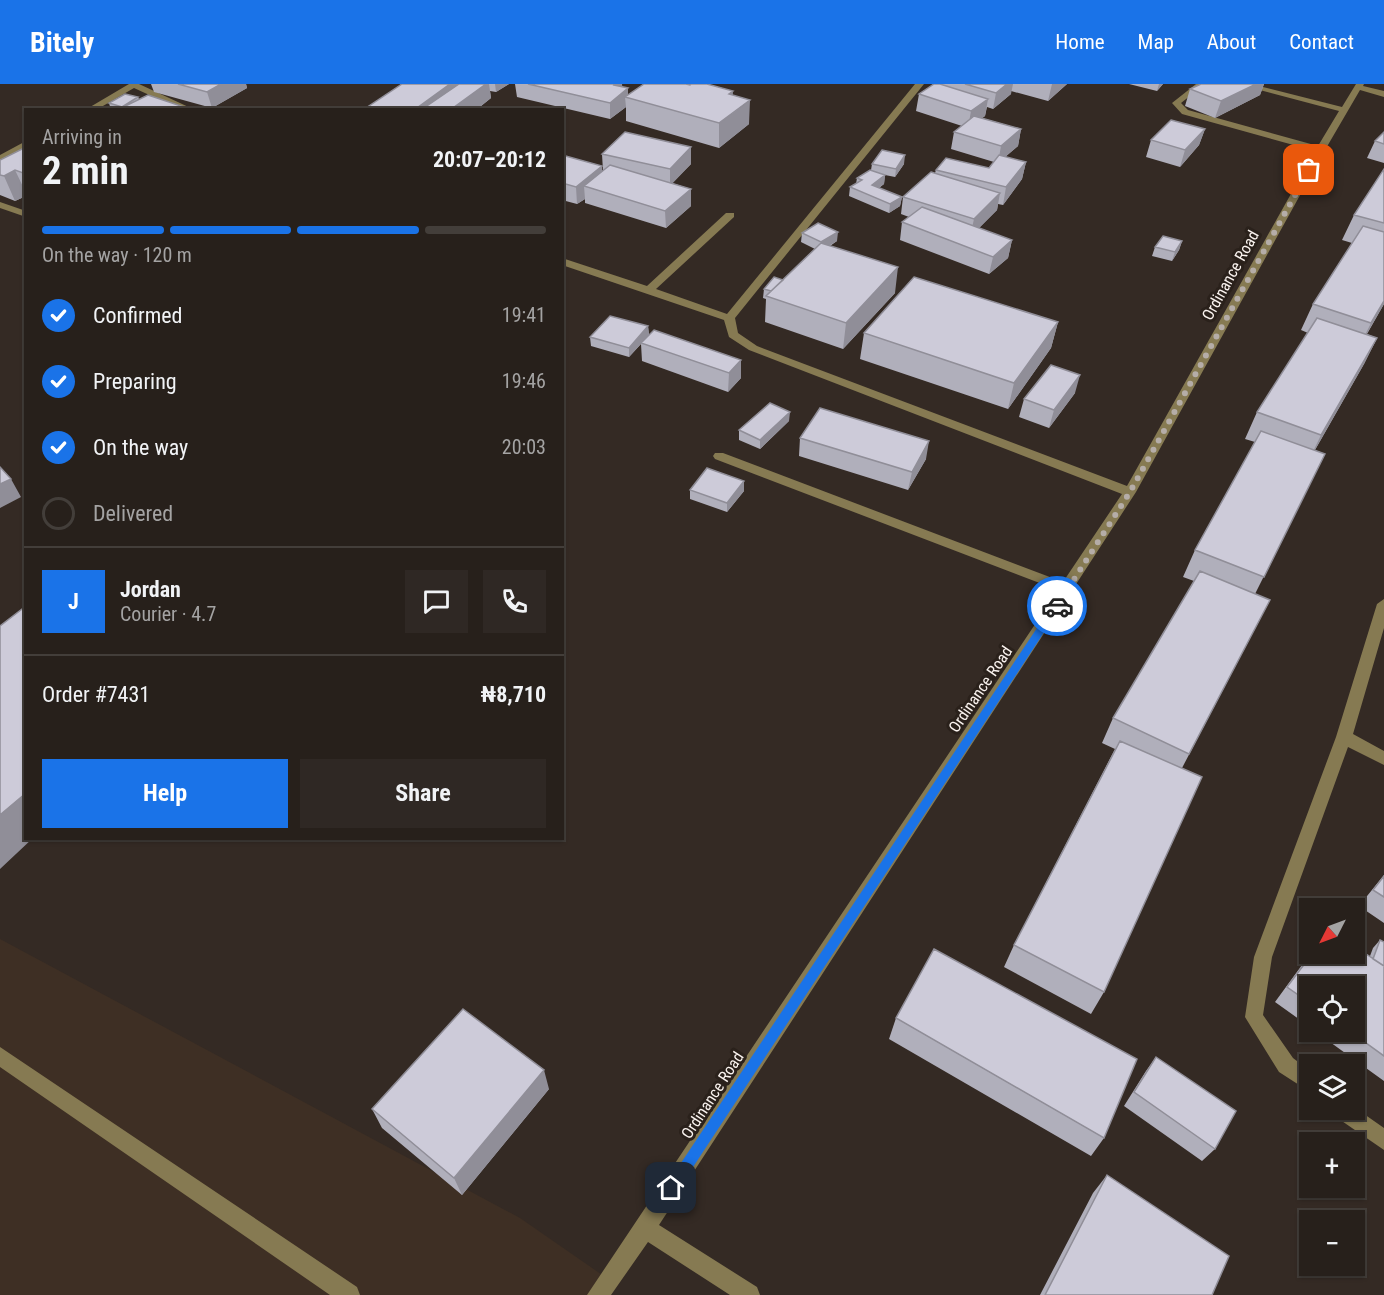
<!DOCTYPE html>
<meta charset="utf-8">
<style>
body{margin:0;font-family:"Roboto Condensed",sans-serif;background:#2f2824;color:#f1f3f6;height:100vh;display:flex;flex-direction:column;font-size:22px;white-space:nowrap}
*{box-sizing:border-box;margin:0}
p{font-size:20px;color:#a4a3a3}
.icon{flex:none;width:33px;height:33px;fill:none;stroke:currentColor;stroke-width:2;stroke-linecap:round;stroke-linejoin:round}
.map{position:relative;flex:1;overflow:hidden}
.details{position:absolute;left:24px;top:24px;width:540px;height:732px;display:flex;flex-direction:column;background:#27201b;border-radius:0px;box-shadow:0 2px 4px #0004,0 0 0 2px #433e3a}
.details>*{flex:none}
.needle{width:39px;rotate:228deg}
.tools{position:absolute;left:1299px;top:814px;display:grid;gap:12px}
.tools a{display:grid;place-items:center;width:66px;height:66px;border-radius:0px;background:#27201b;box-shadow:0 2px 4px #0004,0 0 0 2px #433e3a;font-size:30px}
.pin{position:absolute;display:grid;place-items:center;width:51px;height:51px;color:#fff;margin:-26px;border-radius:12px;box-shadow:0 3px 9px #0006}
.courier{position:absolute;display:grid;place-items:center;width:60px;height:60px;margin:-30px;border:4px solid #1a73e8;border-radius:50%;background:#fff;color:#222;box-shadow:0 2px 8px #0007}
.overview em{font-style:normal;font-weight:700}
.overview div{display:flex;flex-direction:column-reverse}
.overview{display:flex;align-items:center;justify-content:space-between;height:102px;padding:0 18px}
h1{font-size:39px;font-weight:700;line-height:45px}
.bar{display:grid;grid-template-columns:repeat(4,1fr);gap:9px 6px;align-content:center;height:72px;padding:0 18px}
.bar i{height:8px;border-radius:4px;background:#433e3a}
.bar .current{background:#1a73e8}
.bar p{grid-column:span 4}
.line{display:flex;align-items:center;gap:15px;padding:0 18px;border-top:2px solid #433e3a}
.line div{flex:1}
.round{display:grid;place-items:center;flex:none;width:63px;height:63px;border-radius:0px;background:#2f2824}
ol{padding:0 18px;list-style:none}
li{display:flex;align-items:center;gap:18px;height:66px}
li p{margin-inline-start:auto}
li .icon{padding:6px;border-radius:50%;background:#1a73e8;color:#fff;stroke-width:4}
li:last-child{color:#a4a3a3}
li i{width:33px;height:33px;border:3px solid #433e3a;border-radius:50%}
.primary-button{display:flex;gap:12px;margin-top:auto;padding:12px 18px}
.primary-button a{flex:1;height:69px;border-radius:0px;background:#1a73e8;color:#fff;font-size:24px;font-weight:700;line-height:69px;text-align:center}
.primary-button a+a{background:#2f2824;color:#f1f3f6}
header{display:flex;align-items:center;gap:36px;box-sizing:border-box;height:84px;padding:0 30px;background:#1a73e8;color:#fff}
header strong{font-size:28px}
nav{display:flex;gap:33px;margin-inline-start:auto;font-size:21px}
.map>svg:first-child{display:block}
</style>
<header>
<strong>Bitely</strong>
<nav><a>Home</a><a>Map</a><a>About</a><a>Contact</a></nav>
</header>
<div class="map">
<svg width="1384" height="1211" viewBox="0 0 1384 1211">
<rect width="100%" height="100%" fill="#342a24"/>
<path fill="#3e2f24" d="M0 855 520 1134 608 1195 598 1211H0Z"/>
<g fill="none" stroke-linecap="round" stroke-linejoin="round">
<path fill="#867a52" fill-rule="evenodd" d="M129 0H139L195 26H182L134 4 96 26H85Z
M915 0H924L735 234 738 249 757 262 1127 402 1315 67 1182 30 1172 19 1196 0H1205L1181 19 1188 26 1318 62 1339 27 1237 0H1251L1342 23 1356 0H1364L1363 2 1384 7V13L1360 6 1325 66 1136 408 659 1141 757 1203 760 1211H730L648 1158 611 1211H587L1058 506 715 375 713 372 715 369H723L1063 498 1122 410 749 266 729 253 724 236 562 181V174L647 202 726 129H734V133L656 205 727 230Z
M26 57V64L0 78V71Z
M0 118 26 127V133L0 124Z
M1384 515V544L1353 650 1384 667V681L1348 663 1272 873 1263 931 1293 974 1310 987V1008L1279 988 1245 933 1254 873 1336 653 1377 520Z
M0 963 357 1203 360 1211H330L0 983Z
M1354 1023 1384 1044V1066L1336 1033 1333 1026H1354Z"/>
</g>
<path fill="#b0afbb" d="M151 0H246L247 4 212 24 154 8Z
M402 0H509L496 8 490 7 491 14 476 26H370L369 22Z
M515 0H622V3L628 4V11H733L749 40 719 64 626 37V23L610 35 517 13Z
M934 0H1067L1048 17 1011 7V10L993 25 987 23 985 32 982 34 1021 45 1018 62 1005 73 1026 78 1022 95 1003 121 998 120 997 126 979 144 1012 156 1008 174 989 190 900 156 902 138 909 133 901 130 903 113 935 89 936 86 989 84 994 78 951 65 954 48 962 42 916 27 919 10Z
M1129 0H1163L1157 7Z
M1201 0H1264L1260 11 1215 34 1185 22 1190 5Z
M138 13 139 15 190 26H111L109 19Z
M1205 45 1199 61 1180 83 1146 73 1151 56Z
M1384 48V79L1367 74 1375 57Z
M26 63V112L15 117 0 111V76Z
M602 70 691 80 672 99 691 105V122L666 144 585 119V115L577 120 562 116V71L603 87Z
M872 80H904L895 93 885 91 884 100 879 104 902 113 900 122 889 129 849 112 850 103 856 100 857 94 871 86Z
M1384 85V220L1367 250 1377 254 1364 280 1315 366 1325 370 1255 510 1270 516 1182 684 1104 908 1091 930 1004 883 1014 861 1115 665 1102 659 1113 634 1194 497 1183 493 1195 466 1255 358 1245 355 1257 328 1308 249 1301 246 1313 220 1352 159 1342 156 1354 131Z
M802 149 837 157 830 162 895 209 843 265 765 238 766 215 763 214 764 205 783 196 815 165 801 158Z
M1182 157 1179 166 1172 177 1152 172 1155 163Z
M1058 238 1051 264 1008 325 860 275 864 249Z
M648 242 649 251 741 294 728 308 642 277 641 260 629 273 591 262 590 253Z
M1075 309 1049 344 1019 333 1024 315Z
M789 337 760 365 739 356V346Z
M800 354 926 375 908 406 799 372Z
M744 397V407L727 428 690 415V406Z
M1384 791V839L1359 822Z
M1380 856 1384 858V997L1316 948H1354L1310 903V943L1275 918 1310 870H1354L1370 872 1373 864Z
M896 934 1104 1054 1091 1072 889 955Z
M1156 973 1215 1065 1202 1077 1124 1022 1146 987Z
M549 1005 462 1111 382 1044 372 1025Z
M1107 1091 1212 1211H1040L1093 1109Z"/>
<path fill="#908e98" d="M221 0H246L247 4 212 24 207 8Z
M450 0H460L440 26H414Z
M486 0H489L491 14 476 26H450Z
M495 0H509L496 8Z
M615 0H622L623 8 628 4V13H625L626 23 610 35V19L614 1Z
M1007 0H1013L1011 10 993 25 996 9Z
M1052 0H1067L1048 17Z
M1159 0H1163L1157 7Z
M1256 0H1264L1260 11 1215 34 1221 17Z
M733 7 732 30 750 16 749 40 719 64V39L729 10Z
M988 15 985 32 968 44 971 27Z
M1021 45 1018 62 998 79 1001 62Z
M1205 45 1199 61 1180 83 1185 66Z
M691 63V80L670 102V85Z
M905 71 904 80 895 93 896 85Z
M1026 78 1022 95 1003 121 1006 103Z
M602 82 603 99 584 102 585 115 577 120 576 103Z
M15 86 26 109V112L15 117 4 92Z
M885 91 884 100 871 109 872 101Z
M691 105V122L666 144 665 127Z
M1000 109 997 126 970 153 974 135Z
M902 113 900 122 889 129 890 120Z
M838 148 837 157 820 167 821 158Z
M1012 156 1008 174 989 190 993 173Z
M1182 157 1179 166 1172 177 1175 168Z
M898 183 895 209 843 265 846 239Z
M1384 217V220L1358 265 1371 239Z
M1058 238 1051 264 1008 325 1014 299Z
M648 242 649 251 629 273V264Z
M1377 254 1364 280 1308 378 1321 351Z
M741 276V294L728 308 729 289Z
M1080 291 1075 309 1049 344 1054 326Z
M790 328 789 337 760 365V356Z
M929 357 926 375 908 406 912 388Z
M11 395 21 413 0 424V400Z
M744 397V407L727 428V419Z
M26 709V754H33L0 785V731Z
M544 986 549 1005 462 1111 454 1094Z"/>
<path fill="#cdcbd9" stroke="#908e98" stroke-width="1.5" d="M178 0H221L207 8Z
M402 0H450L414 26H383L369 22Z
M459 0H486L450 26H421Z
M528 0H615L614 1 628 4 610 19Z
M644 0H686L690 1 691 0H707L733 7 729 10 750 16 719 39 625 13Z
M934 0H940L988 15 971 27 919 10Z
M965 0H1007L996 9Z
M1201 0H1256L1221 17 1190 5Z
M125 10 138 13 122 23 109 19Z
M148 11 190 25 117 26Z
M974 32 1021 45 1001 62 954 48Z
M1171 36 1205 45 1185 66 1151 56Z
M625 48 691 63 670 85 602 70Z
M1384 48V60L1375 57Z
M26 63V90L15 86 4 92 0 91V76Z
M882 66 905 71 896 85 872 80Z
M562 71 602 82 576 103 562 99Z
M999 71 1026 78 1006 103 936 86 946 74 989 84Z
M610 81 691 105 665 127 584 102Z
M1384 85V139L1354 131Z
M870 86 885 91 872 101 902 113 890 120 850 103 862 96 857 94Z
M931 88 1000 109 974 135 903 113Z
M922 123 1012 156 993 173 902 138Z
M818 139 838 148 821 158 802 149Z
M1363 142 1384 148V217L1371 239 1313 220Z
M1163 152 1182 157 1175 168 1155 163Z
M821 159 898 183 846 239 766 212Z
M774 193 783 196 771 207 764 205Z
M914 193 1058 238 1014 299 864 249Z
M610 232 648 242 629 264 590 253Z
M1317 234 1377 254 1321 351 1257 328Z
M654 246 741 276 729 289 641 259Z
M1051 281 1080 291 1054 326 1024 315Z
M770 319 790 328 760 356 739 346Z
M820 324 929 357 912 388 800 354Z
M1261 347 1325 370 1264 493 1195 466Z
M0 383 11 395 0 400Z
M707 384 744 397 727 419 690 406Z
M1200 487 1270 516 1189 670 1113 634Z
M26 522V709L0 731V542Z
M1120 657 1202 693 1104 908 1014 861Z
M1384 792V813L1373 806Z
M1380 856 1384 858V882L1373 875Z
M1354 862 1384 882V972L1351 948H1354V903H1310V919L1287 903 1312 870H1354Z
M934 865 1137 975 1104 1054 896 934Z
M463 925 544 986 454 1094 372 1025Z
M1156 973 1236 1027 1215 1065 1134 1008Z
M1107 1091 1229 1172 1212 1211H1045Z"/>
<path fill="#1a73e8" d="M1057 519 1061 522 1060 524 676 1109 671 1111 667 1109 665 1104 667 1100 1053 520Z"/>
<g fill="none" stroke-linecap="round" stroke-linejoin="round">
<path stroke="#b5ada8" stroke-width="6" stroke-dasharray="0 10.8" d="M1057 522 1130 408 1309 86"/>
</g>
<g text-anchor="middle" stroke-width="6" stroke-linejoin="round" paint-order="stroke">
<g font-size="16" fill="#faf3ef" stroke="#2a211b">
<text transform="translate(1230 191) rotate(-61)" y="6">Ordinance Road</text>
<text transform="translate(980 605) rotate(-56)" y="6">Ordinance Road</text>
<text transform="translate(712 1011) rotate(-57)" y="6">Ordinance Road</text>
</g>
</g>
</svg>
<div class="tools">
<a><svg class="needle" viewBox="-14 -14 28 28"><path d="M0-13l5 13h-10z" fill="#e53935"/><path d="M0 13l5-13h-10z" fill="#a4a3a3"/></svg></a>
<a><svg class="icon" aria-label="locate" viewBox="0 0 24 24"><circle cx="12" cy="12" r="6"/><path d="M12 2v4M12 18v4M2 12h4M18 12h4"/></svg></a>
<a><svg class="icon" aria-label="layers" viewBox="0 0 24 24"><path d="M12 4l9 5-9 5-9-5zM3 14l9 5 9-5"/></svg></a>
<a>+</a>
<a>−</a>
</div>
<div class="pin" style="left:1309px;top:86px;background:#ea580c"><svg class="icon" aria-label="bag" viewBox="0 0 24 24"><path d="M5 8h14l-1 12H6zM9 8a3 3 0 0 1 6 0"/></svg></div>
<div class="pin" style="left:671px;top:1104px;background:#1f2937"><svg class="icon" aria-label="home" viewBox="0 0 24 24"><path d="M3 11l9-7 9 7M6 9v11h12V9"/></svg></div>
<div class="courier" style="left:1057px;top:522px"><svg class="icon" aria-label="car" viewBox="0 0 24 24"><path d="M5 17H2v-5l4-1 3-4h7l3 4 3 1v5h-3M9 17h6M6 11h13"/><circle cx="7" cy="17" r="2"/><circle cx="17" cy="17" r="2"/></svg></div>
<section class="details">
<div class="overview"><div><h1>2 min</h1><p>Arriving in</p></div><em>20:07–20:12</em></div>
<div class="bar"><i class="current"></i><i class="current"></i><i class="current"></i><i></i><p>On the way · 120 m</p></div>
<ol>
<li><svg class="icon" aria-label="check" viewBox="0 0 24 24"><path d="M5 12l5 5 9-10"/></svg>Confirmed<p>19:41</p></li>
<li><svg class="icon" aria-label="check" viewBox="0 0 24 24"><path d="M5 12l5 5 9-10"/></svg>Preparing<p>19:46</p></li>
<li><svg class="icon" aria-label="check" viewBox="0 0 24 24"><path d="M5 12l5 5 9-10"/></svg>On the way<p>20:03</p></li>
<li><i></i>Delivered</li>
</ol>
<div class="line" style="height:108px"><b class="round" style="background:#1a73e8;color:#fff">J</b><div><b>Jordan</b><p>Courier · 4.7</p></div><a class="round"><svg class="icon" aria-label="chat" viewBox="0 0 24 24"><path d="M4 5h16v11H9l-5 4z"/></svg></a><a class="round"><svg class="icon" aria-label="phone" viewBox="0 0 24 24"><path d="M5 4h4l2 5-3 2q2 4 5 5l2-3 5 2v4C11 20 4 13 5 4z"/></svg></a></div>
<div class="line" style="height:78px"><div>Order #7431</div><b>₦8,710</b></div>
<div class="primary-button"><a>Help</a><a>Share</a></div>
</section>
</div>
